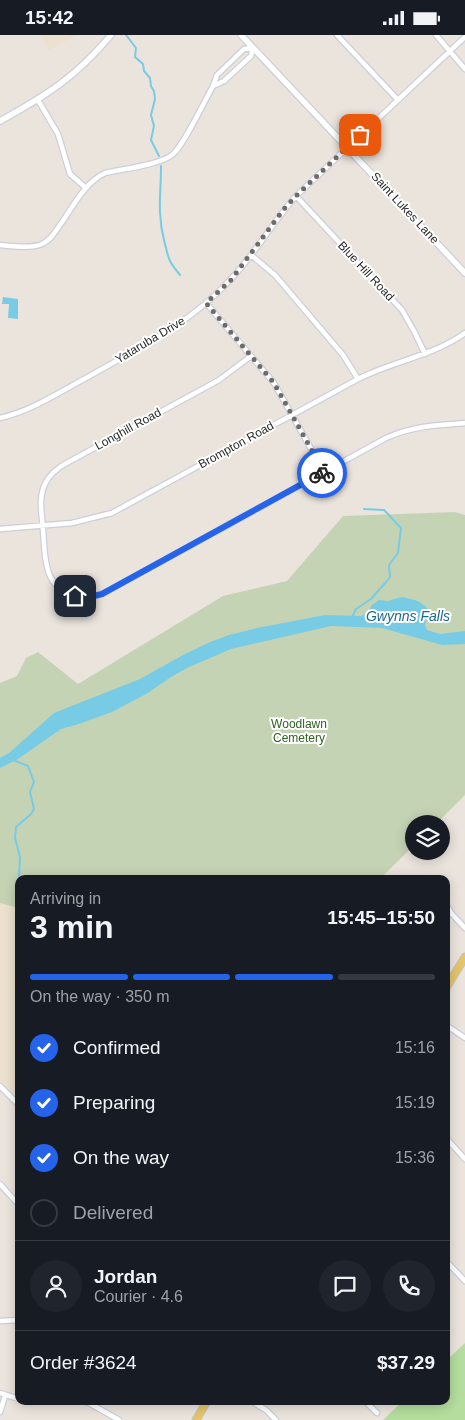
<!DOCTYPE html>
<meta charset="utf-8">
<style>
body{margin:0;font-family:Arial,sans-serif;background:#20242c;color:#f1f3f6;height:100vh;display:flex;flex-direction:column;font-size:19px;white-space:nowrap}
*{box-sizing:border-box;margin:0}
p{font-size:16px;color:#9ea1a6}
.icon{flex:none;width:28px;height:28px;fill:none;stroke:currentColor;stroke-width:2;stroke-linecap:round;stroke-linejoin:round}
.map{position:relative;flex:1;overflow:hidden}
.drawer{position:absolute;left:15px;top:840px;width:435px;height:530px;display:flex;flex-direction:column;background:#171b24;border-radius:10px;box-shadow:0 2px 12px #0003}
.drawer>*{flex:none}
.controls{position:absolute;left:405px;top:780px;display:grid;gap:10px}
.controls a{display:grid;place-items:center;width:45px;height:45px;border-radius:50%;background:#171b24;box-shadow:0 2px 12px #0003;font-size:25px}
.pin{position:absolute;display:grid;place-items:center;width:42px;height:42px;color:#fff;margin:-21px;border-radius:10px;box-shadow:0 2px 8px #0006}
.courier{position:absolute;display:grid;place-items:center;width:50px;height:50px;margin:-25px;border:4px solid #2563eb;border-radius:50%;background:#fff;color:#222;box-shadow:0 1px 6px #0007}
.head em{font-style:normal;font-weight:600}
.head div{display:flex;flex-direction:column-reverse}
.head{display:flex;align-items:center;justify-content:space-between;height:85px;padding:0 15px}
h1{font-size:32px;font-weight:600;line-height:38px}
.bar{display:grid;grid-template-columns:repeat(4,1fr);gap:8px 5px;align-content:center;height:60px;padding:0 15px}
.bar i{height:6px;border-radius:4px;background:#363941}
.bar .active{background:#2563eb}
.bar p{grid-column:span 4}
.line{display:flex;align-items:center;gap:12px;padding:0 15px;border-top:1px solid #363941}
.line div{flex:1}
.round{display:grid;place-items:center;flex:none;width:52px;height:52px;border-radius:26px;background:#20242c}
ol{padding:0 15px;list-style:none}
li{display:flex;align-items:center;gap:15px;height:55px}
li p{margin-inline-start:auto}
li .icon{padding:5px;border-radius:50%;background:#2563eb;color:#fff;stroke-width:4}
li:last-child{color:#9ea1a6}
li i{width:28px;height:28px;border:2px solid #363941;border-radius:50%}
.status{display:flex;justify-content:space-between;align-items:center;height:35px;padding:0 25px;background:#171b24;direction:ltr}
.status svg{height:14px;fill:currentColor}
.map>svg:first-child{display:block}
</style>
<div class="status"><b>15:42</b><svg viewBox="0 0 49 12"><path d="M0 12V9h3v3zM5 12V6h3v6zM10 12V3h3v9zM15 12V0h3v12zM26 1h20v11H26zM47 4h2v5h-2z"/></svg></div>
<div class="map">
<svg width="465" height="1385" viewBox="0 0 465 1385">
<rect width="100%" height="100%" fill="#ebe4dd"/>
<path fill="#ebe1ce" d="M40 0H77L49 15Z
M0 868 19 873V1064L0 1045Z"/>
<path fill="#b5dd9e" d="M465 1308V1385H383L403 1366H446V1326Z"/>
<path fill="#c5d3b5" d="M455 477 465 480V760L436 789H414V810L380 844H19V873L0 868V648L17 641 26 623 38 617 78 649 223 561 287 546 343 481Z"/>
<path fill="#78cbe5" d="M3 262 18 264V284L8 283 9 269H2Z
M402 562C413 564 423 566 429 576L425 590 427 595 440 599 465 596V609L442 610 382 593 331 591 231 614 189 632 171 642 148 658 112 677 79 689 61 694 18 724 0 733V723L9 718 54 678 140 644 183 620 210 607 229 600 257 593 325 580 361 581 367 578 372 570 379 565 388 566Z"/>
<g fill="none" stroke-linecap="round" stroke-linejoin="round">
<path stroke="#78cbe5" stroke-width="2" d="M126 0 136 13 135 22 143 29 144 36 150 43 151 51 154 56 155 64 151 80 154 91 151 105 159 121
M161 131C161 159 157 177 164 205 169 224 167 224 180 240
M352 582 356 574 371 564 386 547 390 542 389 530 398 518 401 493 384 475 364 474
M13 725 28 731 34 747 30 757 34 774 31 779 16 792 15 803 20 822 19 844
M17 865 19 851
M16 871 17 888"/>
<defs>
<path id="minor" d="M337 0 398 65
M436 0 465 34
M38 65 58 99 70 139 86 153
M296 161 402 275 414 296 425 319
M0 210C13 211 30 214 42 209 51 205 55 197 60 190 73 172 84 148 105 138 122 134 159 130 172 120 183 112 205 65 213 51L217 40 244 14 253 13 251 21 224 46 213 51
M251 220 275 240 343 320 358 344
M206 268 274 348 324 437
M251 321 219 345 63 430C56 435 49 440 45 449 38 464 42 479 43 495 45 520 43 551 72 560 82 563 92 563 102 559L386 403C412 391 437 390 465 388
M0 383C31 376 58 358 86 343 137 314 190 289 230 245 255 219 272 188 296 161L465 2
M0 494 72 488 112 478 358 344C393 326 433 321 465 298
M446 869 451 878 465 893
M446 990 465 1003
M0 1051 19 1070
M446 1103 465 1124
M0 1149 19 1170
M446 1226 465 1246
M0 1286 19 1285
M0 1358 19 1364
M82 1366 89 1368 119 1385
M251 1366 266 1375 276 1385
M365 1366 377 1378
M0 1377 5 1361"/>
<path id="tertiary" d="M241 0 465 238
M0 86C47 60 76 42 111 0"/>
<path id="primary" d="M446 953 465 922
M196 1385 207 1366"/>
</defs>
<use href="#minor" stroke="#cbcfda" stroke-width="7"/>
<use href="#tertiary" stroke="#cbcfda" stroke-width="8"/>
<use href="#primary" stroke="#c3c3c3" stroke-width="9"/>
<use href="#minor" stroke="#fff" stroke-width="4.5"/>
<use href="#tertiary" stroke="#fff" stroke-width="5.5"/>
<use href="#primary" stroke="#e5c567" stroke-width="7"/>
</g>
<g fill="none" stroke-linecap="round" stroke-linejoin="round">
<path stroke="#6e6b69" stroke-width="5" stroke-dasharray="0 9" d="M322 438 324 437 274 348 206 268 231 245 284 174 296 161 360 100"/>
<path stroke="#2563eb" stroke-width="6" d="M75 561 90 562 102 559 322 438"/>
</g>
<g text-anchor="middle" stroke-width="4" stroke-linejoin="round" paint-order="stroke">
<g font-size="12" fill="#2a2a2a" stroke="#fff">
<text transform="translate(405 173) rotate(47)" y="4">Saint Lukes Lane</text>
<text transform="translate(366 236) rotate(47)" y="4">Blue Hill Road</text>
<text transform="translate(150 305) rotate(-31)" y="4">Yataruba Drive</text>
<text transform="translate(128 394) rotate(-29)" y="4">Longhill Road</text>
<text transform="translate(236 410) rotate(-29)" y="4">Brompton Road</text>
</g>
<g font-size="12" fill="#2f6120" stroke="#fff">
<text x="299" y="693">Woodlawn<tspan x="299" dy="14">Cemetery</tspan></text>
</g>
<g font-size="14" font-style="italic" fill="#186a90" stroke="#fff">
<text x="408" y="586">Gwynns Falls</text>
</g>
</g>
</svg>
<div class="controls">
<a><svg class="icon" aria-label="layers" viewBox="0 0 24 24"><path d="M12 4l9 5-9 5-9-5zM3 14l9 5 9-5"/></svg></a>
</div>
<div class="pin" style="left:360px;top:100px;background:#ea580c"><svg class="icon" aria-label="bag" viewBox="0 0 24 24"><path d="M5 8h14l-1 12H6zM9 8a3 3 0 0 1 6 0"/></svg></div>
<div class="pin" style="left:75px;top:561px;background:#1f2937"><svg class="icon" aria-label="home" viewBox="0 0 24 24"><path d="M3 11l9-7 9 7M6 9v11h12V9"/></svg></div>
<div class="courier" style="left:322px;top:438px"><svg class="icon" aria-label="bike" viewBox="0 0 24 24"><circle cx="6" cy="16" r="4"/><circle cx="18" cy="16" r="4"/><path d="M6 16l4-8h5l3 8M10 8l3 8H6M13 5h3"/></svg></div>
<section class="drawer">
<div class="head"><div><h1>3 min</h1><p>Arriving in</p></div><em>15:45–15:50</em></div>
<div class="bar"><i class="active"></i><i class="active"></i><i class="active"></i><i></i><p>On the way · 350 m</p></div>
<ol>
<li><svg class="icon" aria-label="check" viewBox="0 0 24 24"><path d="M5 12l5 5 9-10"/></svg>Confirmed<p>15:16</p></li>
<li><svg class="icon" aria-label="check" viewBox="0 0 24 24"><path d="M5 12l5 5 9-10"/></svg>Preparing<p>15:19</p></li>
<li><svg class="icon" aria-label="check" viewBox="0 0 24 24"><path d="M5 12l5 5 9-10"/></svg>On the way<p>15:36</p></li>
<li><i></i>Delivered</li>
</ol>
<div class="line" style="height:90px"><a class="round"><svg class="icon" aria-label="person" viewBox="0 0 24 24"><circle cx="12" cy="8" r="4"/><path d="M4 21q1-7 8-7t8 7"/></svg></a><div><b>Jordan</b><p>Courier · 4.6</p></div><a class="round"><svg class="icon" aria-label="chat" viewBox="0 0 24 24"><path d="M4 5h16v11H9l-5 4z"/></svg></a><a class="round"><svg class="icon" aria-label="phone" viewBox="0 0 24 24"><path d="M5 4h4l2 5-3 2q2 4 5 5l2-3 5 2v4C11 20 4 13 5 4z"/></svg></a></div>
<div class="line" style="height:65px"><div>Order #3624</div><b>$37.29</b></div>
</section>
</div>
